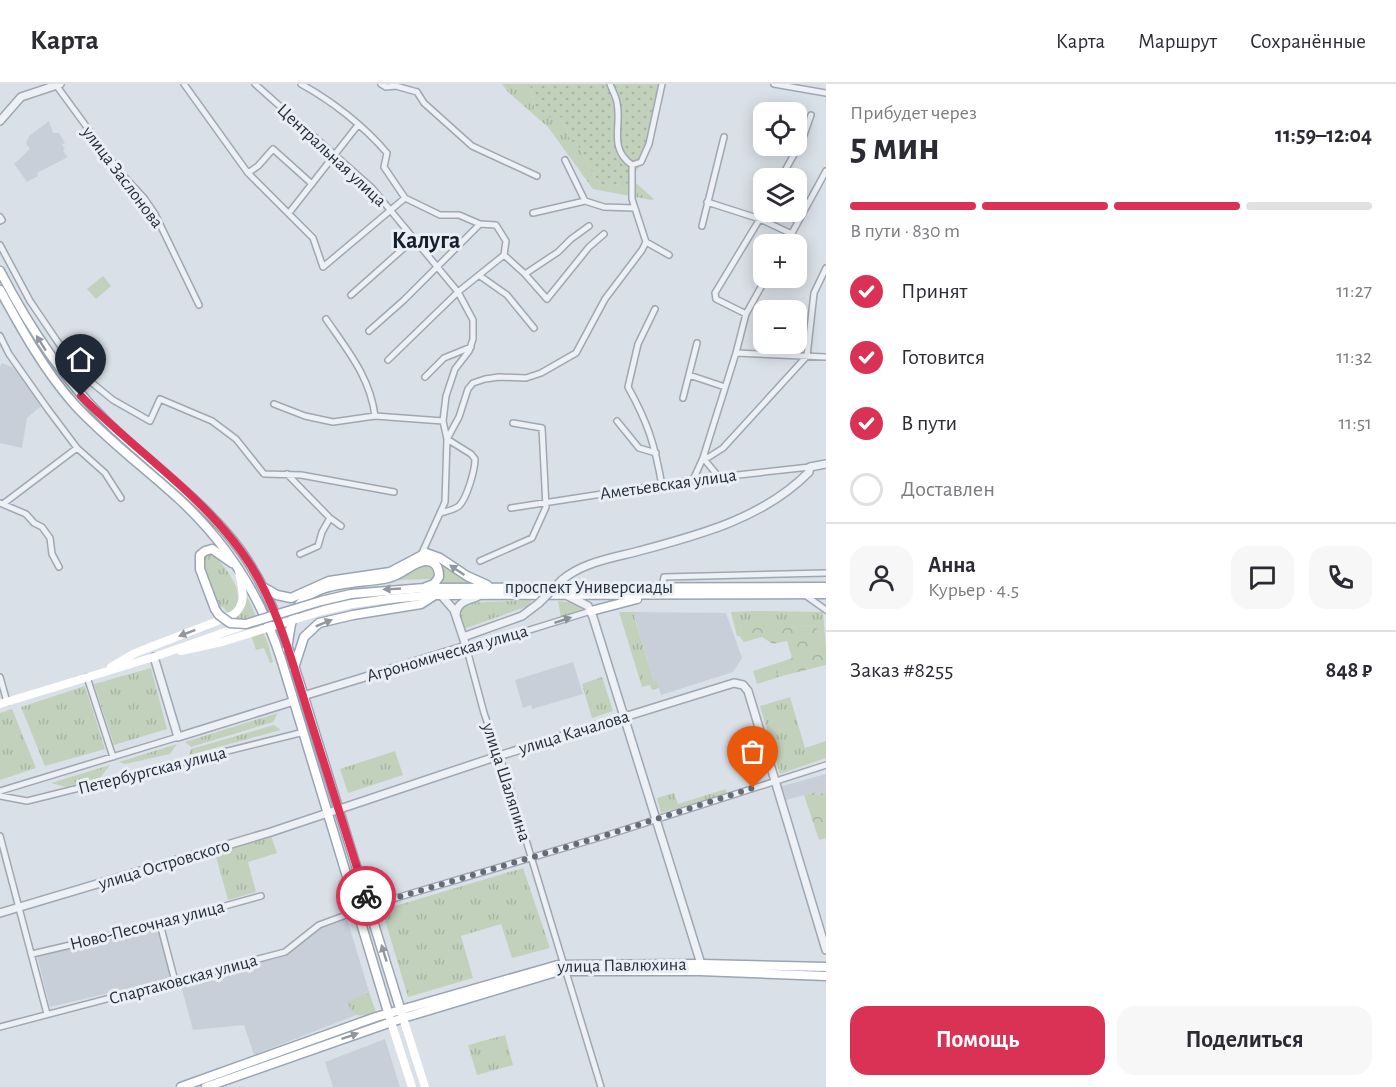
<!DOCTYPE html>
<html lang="ru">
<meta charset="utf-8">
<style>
body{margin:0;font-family:"Alegreya Sans",sans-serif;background:#f7f7f7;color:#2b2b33;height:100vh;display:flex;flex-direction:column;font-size:22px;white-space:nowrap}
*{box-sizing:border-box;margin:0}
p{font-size:20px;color:#7c7c81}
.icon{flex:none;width:33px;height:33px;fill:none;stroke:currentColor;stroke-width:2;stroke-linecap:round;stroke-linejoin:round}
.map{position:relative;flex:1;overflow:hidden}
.panel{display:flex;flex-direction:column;background:#fff;width:570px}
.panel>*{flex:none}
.buttons{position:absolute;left:753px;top:18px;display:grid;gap:12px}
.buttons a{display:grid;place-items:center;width:54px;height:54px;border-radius:12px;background:#fff;box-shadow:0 3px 15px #0003;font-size:30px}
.pin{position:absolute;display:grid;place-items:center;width:51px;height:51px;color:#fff;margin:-62px -26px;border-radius:50% 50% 50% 0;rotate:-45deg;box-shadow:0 0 6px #0007}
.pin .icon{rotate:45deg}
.courier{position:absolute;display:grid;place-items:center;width:60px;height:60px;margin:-30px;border:4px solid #d93255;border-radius:50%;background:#fff;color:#222;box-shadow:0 2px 8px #0007}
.head em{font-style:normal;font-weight:600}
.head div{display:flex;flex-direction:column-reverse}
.head{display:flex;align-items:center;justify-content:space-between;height:102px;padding:0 24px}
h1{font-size:39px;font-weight:600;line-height:45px}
.bar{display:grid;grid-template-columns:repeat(4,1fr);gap:9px 6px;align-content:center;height:72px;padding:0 24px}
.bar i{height:8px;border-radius:4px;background:#e1e1e2}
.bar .current{background:#d93255}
.bar p{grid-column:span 4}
.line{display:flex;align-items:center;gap:15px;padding:0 24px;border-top:2px solid #e1e1e2}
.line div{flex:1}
.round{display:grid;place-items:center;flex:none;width:63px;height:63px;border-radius:18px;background:#f7f7f7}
ol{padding:0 24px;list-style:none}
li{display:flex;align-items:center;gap:18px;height:66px}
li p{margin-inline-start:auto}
li .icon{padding:6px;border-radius:50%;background:#d93255;color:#fff;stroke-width:4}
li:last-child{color:#7c7c81}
li i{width:33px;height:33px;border:3px solid #e1e1e2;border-radius:50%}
.cta{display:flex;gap:12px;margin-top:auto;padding:12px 24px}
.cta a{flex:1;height:69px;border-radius:18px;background:#d93255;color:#fff;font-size:24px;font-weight:600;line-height:69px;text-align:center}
.cta a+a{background:#f7f7f7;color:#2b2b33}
header{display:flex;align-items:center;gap:36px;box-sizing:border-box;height:84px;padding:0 30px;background:#fff;border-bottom:2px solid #e1e1e2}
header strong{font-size:28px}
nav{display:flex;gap:33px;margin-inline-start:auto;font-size:21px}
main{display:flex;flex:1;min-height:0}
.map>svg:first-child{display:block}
</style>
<header>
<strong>Карта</strong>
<nav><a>Карта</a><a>Маршрут</a><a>Сохранённые</a></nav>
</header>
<main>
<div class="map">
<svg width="826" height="1003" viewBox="0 0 826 1003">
<defs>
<pattern id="grass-tufts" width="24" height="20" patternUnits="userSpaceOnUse" patternTransform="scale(1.5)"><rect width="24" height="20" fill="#c2d1bb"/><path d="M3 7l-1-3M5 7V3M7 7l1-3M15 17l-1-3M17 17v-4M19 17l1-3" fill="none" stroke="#a7b4a2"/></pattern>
<pattern id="forest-crowns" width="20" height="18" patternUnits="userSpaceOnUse" patternTransform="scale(1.5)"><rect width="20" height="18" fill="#c2d1bb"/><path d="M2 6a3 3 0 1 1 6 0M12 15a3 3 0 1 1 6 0" fill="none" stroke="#a7b4a2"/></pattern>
<pattern id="garden-dots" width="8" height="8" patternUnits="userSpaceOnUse" patternTransform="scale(1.5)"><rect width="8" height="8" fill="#c2d1bb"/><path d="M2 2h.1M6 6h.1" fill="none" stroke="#a7b4a2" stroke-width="1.8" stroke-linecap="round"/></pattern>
</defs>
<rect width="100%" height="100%" fill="#dae0e7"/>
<path fill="#c8cfd9" d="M49 37 53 49H59L65 59 62 61 65 65 63 67 68 73 37 89 38 92 27 98 14 80 30 65 26 59 29 52Z
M2 279 14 284 41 322 27 334 22 364 0 359V283Z
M637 528 726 529 742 574 733 588 661 611 657 598H654L634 531Z
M573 578 583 610 532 625 531 621 523 624 515 596Z
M826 690V710L825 708 817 711 815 708 786 716 782 702Z
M347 835 374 924 254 971 244 941 193 946 180 898 290 868 320 843Z
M158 844 172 894 50 923 37 872Z
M385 955 400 1003H333L325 978Z"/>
<path fill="url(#grass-tufts)" d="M502 0H530L535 26 561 33 571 57 579 63 591 86 602 102 636 99 654 115 651 116 593 105 548 43 508 8Z
M212 468C226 486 244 502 236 526L228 529 223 523H217L207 498 201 473Z
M438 477 479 501H436L443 491V485Z
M428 479 436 484 435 495 391 496Z
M246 510 268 560 273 578 270 579 264 564 256 566 245 534 240 535 233 532 245 521Z
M532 516 528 522 464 545 459 527 463 519Z
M558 517 579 519 588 525 561 533Z
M756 527 823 528 826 564 815 541 790 544 742 539 739 552H737L731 528Z
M619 528H637L634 532 654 598 657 597 659 604 652 606 650 601 642 603Z
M781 578 776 589 782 592 757 600 753 587Z
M151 584 167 645 114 661 94 600Z
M602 593 613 627 592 634 582 600Z
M85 602 105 665 45 682 21 623Z
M790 613 805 664 826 657V674L780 690 760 622Z
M12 625 36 684 0 696V629Z
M278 629 273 638 191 663 185 658Z
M274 641 281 646 189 671 191 665Z
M177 660 170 670 125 680 119 678Z
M395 667 403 691 348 709 340 685Z
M110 681 100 694 66 703 51 699Z
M726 705 727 710 661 729 657 714 674 709 678 720Z
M271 752 277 769 248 778 256 808 228 816 215 769Z
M523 784 550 864 512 874 501 840 461 852 473 894 408 913 382 826Z
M369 909 376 928C359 933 354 935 347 917Z
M505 951 513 981 477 991 468 961Z"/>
<path fill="url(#forest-crowns)" d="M757 535 787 538 790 544 815 541 826 564V581L782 592 775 590 781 578 792 574 787 557 773 560 762 553 744 558 739 552 742 539Z
M816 708 817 711 825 708 826 710V754L819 756 804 711Z"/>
<path fill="url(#garden-dots)" d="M530 0H662L649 60 636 88V99L602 102 591 86 579 63 571 57 561 33 551 35 547 30 535 26Z"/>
<path fill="#c2d1bb" d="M103 192 111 202 96 215 87 205Z"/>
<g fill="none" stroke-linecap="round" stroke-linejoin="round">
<defs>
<path id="minor" d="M184 0 248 89 313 154 323 183 405 114
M255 0 372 104 458 208 473 236V255L469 267 455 285 446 312 443 337 447 355 445 418 422 469
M301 0C332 17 364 42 387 69L384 83 405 114 440 131H459L480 140 496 141 506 157 504 171
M381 0 386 3 396 2 417 8
M774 0 826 9
M56 1 119 87 144 114 155 130 199 221
M417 8 424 19 472 62 537 92
M565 76 585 117
M632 81 641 78 649 60 662 0
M248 89 258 82 273 65 312 100
M781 94 803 54 811 31
M585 117 604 123 634 124
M707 118 760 135 792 150
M289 129 358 41
M533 129 585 117
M0 133 2 136 0 137
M702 142 724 53
M646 158 669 171
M786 160 826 87
M0 161 30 217 70 276 91 298 113 316 150 337 160 315 212 337 236 355 264 390 301 391 394 408
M504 171 525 190 547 215 589 163 604 150
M525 190 558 168 571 155 589 142
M480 192 507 211 534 244
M351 211 414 155
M655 225 638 260 628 303C648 339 655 361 662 402
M746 230 716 215 715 209 764 128
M326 235C348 267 370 293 375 332
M369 247 404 216 480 140
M0 252 9 270 47 324 77 364 105 389 121 414
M736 269 826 273
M388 276 458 208 504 171
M689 291 725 303
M425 293 444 274 471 263
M683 314 697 259
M274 320 305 332 333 338 375 332 443 337
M617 337 639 364 656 369
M287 390 330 434 341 442
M719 393 703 374 709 373 723 364 807 272 814 209 826 184
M693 396 703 374 736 269 746 230 766 194
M0 419 26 430 34 439 42 443 50 454 52 470 59 483
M3 420 77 364
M511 424 693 396 810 383
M440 429C447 427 454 426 459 422 467 414 475 386 475 375L471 370 447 355 459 333 468 305 473 299 485 295 499 293 526 294 541 289 576 269 605 215 642 166 646 158 632 115V81C608 64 622 42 617 19 616 12 612 6 610 0
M300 470 318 462 322 448 330 434
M480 477 532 454 546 423 542 344 513 339
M662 503 664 493 826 489
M805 511 826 526
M591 527 481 561 466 562 484 629 508 697 601 1003
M0 593 7 618
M87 593 113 673
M0 707 178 653
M0 712 27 717 304 648
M0 752 47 930
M369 822 611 750 826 681
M160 840 175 897
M32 870 160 840 261 812
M0 943 285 868 319 841 357 827"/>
<path id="tertiary" d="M0 37 21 13 60 0
M562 496C583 478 613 474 639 467 699 451 764 434 809 388L810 383 826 380
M568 512 588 522 593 533 701 880
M456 531C456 519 467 516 477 513
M463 553 522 532 539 519
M154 573 178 653 294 617
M303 612 466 562 454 526 441 511
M0 829 271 748 492 674 734 599 743 601 748 607 826 866"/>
<path id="primary" d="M0 187C28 241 60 291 104 335 149 380 203 415 241 467 281 523 299 599 320 665 348 754 375 844 403 934
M0 206C22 246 44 286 74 320 106 355 144 383 179 415 228 460 262 514 282 578L391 938
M263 503 277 511 291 514 329 497 390 488 426 469 440 474 467 492 487 501
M351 510 424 504 826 503
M215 525 200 485V471L205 467 212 465 232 479
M591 527 637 515
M287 564C289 554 290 542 293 532 306 495 358 501 388 494 402 492 413 477 426 477 436 477 439 484 439 493L434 500 426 503
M294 584 304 553 319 539 353 531 421 520 435 511 826 510
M181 1003 376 933 558 881 701 880 826 883
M206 1003 403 934 559 887H700L826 892"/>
</defs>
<use href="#minor" stroke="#a0a7b1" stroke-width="8"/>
<use href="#tertiary" stroke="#a0a7b1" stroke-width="10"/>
<use href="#primary" stroke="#99a5b3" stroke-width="11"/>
<use href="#minor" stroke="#edf0f5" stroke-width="5"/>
<use href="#tertiary" stroke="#edf0f5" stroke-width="7"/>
<path stroke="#fff" stroke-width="8" d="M352 520 388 515 434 511
M181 567 222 558
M111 583 135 569 233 531C249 518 241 504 239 486
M0 620 154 573 245 541
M403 934 425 1003
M391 938 412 1003"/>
<use href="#primary" stroke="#fff" stroke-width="8"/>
<defs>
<path id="tertiary-bridge" d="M539 519 562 496"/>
<path id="primary-bridge" d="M215 525 219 531 230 539 246 540 321 517 351 510"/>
</defs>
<use href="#tertiary-bridge" stroke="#a0a7b1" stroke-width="10" stroke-linecap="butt"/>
<use href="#primary-bridge" stroke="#99a5b3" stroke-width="11" stroke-linecap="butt"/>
<use href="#tertiary-bridge" stroke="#edf0f5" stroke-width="7"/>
<path stroke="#fff" stroke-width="8" d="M222 558 322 527 352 520"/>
<use href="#primary-bridge" stroke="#fff" stroke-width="8"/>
</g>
<defs><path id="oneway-solid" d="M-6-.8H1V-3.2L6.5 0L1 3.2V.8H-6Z" transform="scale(1.5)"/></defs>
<g fill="#92969e">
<use href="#oneway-solid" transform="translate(41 259) rotate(-122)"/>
<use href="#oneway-solid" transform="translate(457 486) rotate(-146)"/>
<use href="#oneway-solid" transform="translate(392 505) rotate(177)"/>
<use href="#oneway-solid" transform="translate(324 539) rotate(-22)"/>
<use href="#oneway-solid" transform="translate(187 549) rotate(159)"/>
<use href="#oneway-solid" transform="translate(384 869) rotate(-107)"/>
<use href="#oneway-solid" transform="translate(350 952) rotate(-19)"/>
</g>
<use fill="#888f99" href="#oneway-solid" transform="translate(563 536) rotate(-18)"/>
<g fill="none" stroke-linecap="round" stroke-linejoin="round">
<path stroke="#646c78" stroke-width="6" stroke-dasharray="0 10.8" d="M366 812 369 822 610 750 753 704"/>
<path stroke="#d93255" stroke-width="8" d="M81 312C133 365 197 407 241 467 277 516 293 581 311 638 329 696 348 754 366 812"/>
</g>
<g text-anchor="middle" stroke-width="6" stroke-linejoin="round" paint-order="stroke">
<g font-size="18" fill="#242e3d" stroke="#e9eff4">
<text transform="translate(332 71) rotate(43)" y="6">Центральная улица</text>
<text transform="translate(123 93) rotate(53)" y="6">улица Заслонова</text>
<text transform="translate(668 400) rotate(-8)" y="6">Аметьевская улица</text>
<text x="589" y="509">проспект Универсиады</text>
<text transform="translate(447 569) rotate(-16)" y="6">Агрономическая улица</text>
<text transform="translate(574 648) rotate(-17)" y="6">улица Качалова</text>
<text transform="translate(152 686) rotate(-14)" y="6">Петербургская улица</text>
<text transform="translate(507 698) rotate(72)" y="6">улица Шаляпина</text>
<text transform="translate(164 780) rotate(-17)" y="6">улица Островского</text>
<text transform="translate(147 841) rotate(-14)" y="6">Ново-Песочная улица</text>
<text transform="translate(622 881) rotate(-1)" y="6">улица Павлюхина</text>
<text transform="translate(183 895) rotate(-15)" y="6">Спартаковская улица</text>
</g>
<g font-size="24" font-weight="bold" fill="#161f2e" stroke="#e9eff4">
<text x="426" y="164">Калуга</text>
</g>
</g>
</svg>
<div class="buttons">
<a><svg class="icon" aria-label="locate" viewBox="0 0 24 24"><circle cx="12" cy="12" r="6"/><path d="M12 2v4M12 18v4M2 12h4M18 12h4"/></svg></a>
<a><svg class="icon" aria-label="layers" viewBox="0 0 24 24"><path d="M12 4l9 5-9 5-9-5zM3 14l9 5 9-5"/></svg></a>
<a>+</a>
<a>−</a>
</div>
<div class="pin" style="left:753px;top:704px;background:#ea580c"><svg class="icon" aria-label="bag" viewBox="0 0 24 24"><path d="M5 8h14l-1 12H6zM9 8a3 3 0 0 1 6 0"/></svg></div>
<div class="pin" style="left:81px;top:312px;background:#1f2937"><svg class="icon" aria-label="home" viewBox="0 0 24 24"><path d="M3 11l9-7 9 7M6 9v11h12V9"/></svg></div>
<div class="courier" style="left:366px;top:812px"><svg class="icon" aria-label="bike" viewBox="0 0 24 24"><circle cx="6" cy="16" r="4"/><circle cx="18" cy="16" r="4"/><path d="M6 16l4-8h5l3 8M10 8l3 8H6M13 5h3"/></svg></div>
</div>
<section class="panel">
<div class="head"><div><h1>5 мин</h1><p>Прибудет через</p></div><em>11:59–12:04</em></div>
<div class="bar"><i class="current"></i><i class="current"></i><i class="current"></i><i></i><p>В пути · 830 m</p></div>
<ol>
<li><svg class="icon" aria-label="check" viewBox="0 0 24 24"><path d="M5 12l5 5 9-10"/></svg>Принят<p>11:27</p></li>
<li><svg class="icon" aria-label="check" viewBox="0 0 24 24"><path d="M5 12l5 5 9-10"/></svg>Готовится<p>11:32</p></li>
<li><svg class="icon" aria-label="check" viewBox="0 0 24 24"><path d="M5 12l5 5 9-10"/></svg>В пути<p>11:51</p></li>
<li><i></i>Доставлен</li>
</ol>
<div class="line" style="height:108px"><a class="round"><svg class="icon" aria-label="person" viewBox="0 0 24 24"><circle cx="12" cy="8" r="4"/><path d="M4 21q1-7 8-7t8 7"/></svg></a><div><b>Анна</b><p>Курьер · 4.5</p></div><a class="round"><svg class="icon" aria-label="chat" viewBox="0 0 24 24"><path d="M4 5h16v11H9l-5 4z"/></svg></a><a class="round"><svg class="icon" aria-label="phone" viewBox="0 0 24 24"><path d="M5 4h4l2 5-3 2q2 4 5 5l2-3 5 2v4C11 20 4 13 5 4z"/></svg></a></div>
<div class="line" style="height:78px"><div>Заказ #8255</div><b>848 ₽</b></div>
<div class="cta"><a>Помощь</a><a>Поделиться</a></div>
</section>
</main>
